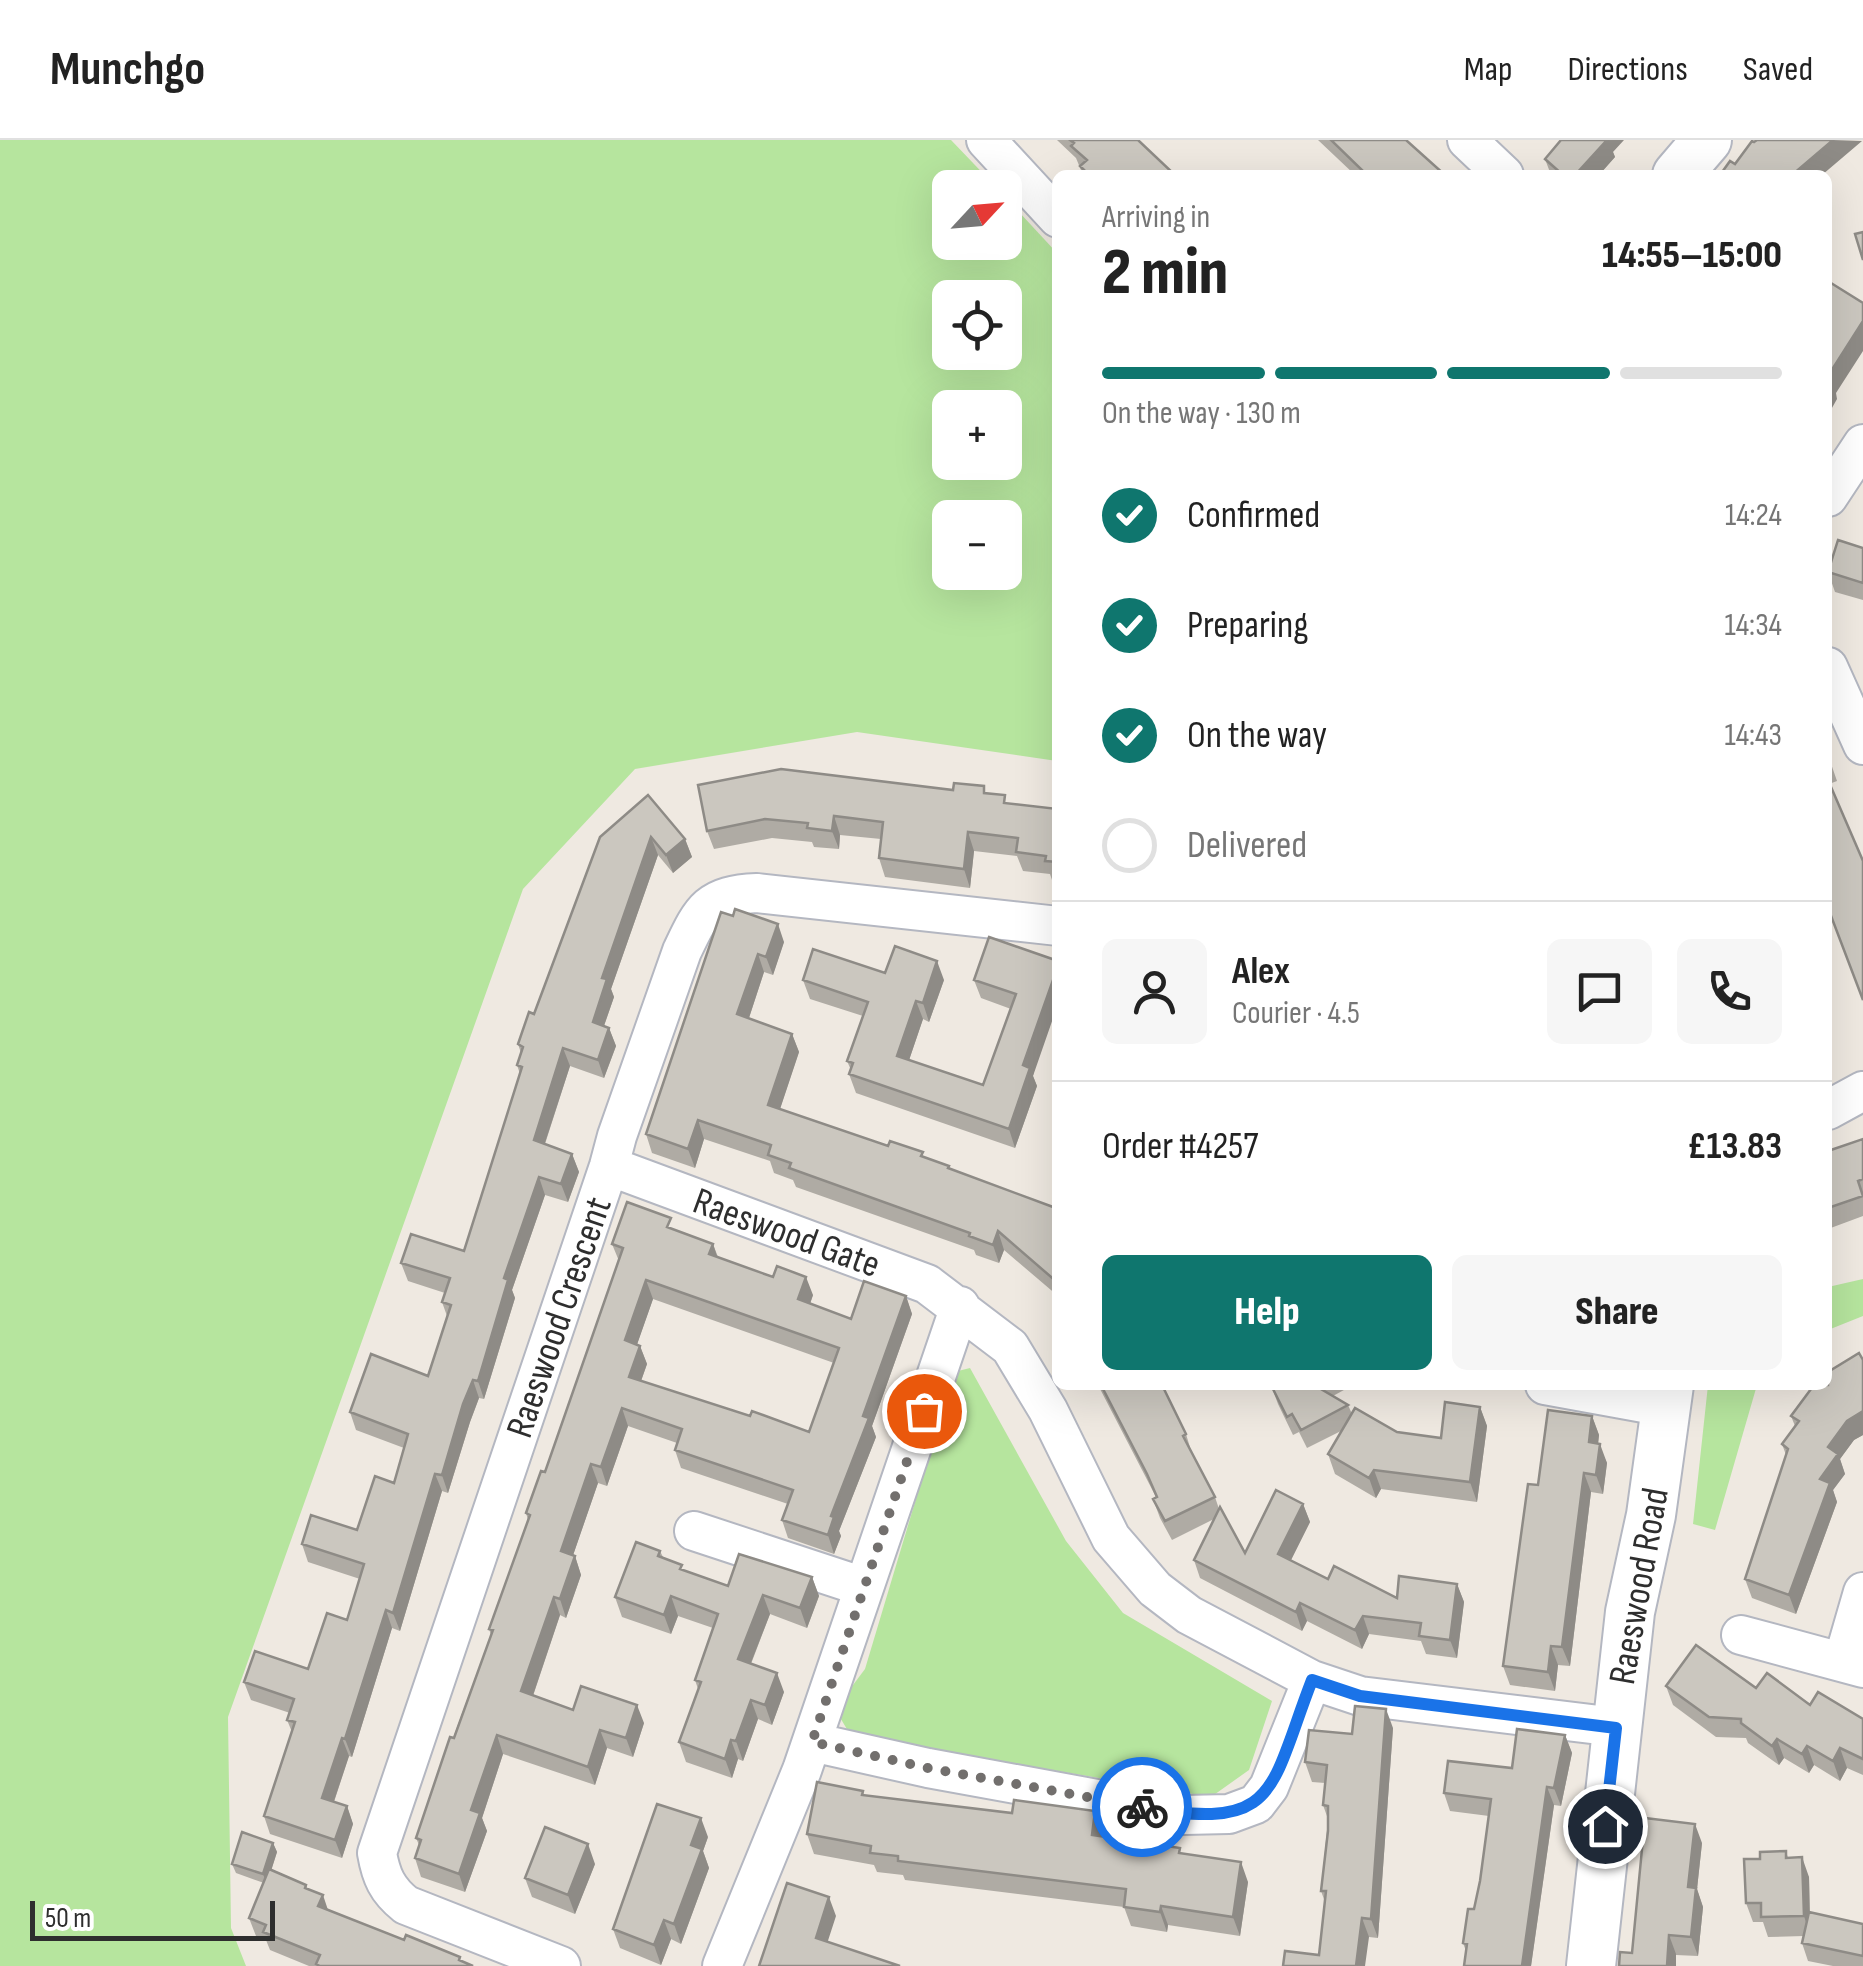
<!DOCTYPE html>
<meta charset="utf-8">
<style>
body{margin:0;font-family:"Sofia Sans Condensed",sans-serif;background:#f6f6f6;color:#222;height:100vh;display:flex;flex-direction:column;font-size:38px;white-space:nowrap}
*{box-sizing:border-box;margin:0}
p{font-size:32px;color:#767676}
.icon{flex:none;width:55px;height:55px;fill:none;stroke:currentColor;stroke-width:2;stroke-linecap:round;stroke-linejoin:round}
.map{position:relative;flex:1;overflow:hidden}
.panel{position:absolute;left:1052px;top:30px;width:780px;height:1220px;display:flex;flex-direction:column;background:#fff;border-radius:15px;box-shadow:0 10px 40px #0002}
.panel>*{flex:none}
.needle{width:65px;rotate:64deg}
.controls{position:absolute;left:932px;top:30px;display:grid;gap:20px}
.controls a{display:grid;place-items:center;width:90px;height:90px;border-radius:15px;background:#fff;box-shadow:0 10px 40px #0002;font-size:50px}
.scale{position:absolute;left:30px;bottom:25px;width:245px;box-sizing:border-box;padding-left:10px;border:5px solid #2e2e2e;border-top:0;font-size:28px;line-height:35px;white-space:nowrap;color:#2e2e2e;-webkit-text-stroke:8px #fff;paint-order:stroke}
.pin{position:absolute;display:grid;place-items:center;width:85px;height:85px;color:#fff;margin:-42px;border:5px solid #fff;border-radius:50%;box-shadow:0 2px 10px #0007}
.courier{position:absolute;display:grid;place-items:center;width:100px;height:100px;margin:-50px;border:8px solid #1a73e8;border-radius:50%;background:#fff;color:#222;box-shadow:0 2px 12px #0007}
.summary em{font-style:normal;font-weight:800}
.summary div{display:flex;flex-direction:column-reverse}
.summary{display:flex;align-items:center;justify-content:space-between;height:170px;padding:0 50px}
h1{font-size:65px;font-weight:800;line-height:75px}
.bar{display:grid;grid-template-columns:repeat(4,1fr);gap:15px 10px;align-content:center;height:120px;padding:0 50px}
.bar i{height:12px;border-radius:8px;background:#e0e0e0}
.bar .selected{background:#0f766e}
.bar p{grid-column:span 4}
.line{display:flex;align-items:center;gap:25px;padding:0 50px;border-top:2px solid #e0e0e0}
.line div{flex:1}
.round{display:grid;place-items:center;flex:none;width:105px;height:105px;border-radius:15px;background:#f6f6f6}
ol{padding:0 50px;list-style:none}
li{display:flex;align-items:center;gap:30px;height:110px}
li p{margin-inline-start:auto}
li .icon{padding:10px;border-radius:50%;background:#0f766e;color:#fff;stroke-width:4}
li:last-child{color:#767676}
li i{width:55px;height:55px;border:5px solid #e0e0e0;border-radius:50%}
.cta{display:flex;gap:20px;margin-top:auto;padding:20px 50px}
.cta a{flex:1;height:115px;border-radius:15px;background:#0f766e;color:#fff;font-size:40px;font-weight:800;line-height:115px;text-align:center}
.cta a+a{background:#f6f6f6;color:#222}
header{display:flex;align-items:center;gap:60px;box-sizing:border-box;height:140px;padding:0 50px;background:#fff;border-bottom:2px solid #e0e0e0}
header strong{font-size:48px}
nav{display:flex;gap:55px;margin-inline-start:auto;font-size:35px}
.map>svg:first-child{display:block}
</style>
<header>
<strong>Munchgo</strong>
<nav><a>Map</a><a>Directions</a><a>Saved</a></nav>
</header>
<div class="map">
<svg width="1863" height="1826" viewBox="0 0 1863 1826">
<rect width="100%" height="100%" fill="#efe9e1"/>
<path fill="#b6e59e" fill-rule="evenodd" d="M0 0H951L996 47 950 48V102H1005V57L1057 113V621L857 592 635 629 523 749 228 1577 231 1788 246 1826H0ZM950 158H1005V212H950ZM950 268H1005V322H950ZM950 378H1005V432H950Z
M1863 1139V1176L1828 1190V1147Z
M970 1228 1066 1401 1123 1473 1272 1561 1249 1630 1211 1657 851 1596 835 1569 865 1529 954 1232Z
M1708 1245H1757L1715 1390 1693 1384Z"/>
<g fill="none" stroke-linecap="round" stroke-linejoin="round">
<defs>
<path id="minor" d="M986 0 1058 78
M1467 0 1504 35
M1828 357 1863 304
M1828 527 1863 605
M1828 970 1863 951
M609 1026 927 1144 1010 1207 1048 1270 1111 1398 1155 1449 1189 1475 1312 1540 1360 1556 1616 1587
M1545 1245 1666 1267
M694 1391 864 1447
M1741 1495 1863 1528
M1843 1521 1863 1452
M812 1602 928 1628 1184 1675 1229 1674 1256 1664 1269 1647 1312 1540
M561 1826 406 1765C387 1750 381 1736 377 1713L609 1026 617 996 682 811C702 769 708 755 757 753L1058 786
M722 1826 802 1630 960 1166"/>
<path id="tertiary" d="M1677 35 1707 0
M1591 1826 1630 1472 1651 1375 1669 1245"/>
</defs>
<use href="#minor" stroke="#b4b7c1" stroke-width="42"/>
<use href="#tertiary" stroke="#b4b7c1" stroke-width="52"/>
<use href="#minor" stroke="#fff" stroke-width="38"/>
<use href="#tertiary" stroke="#fff" stroke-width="48"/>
</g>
<path fill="#afaba4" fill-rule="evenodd" d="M1057 0H1138L1175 35H1083L1076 18Z
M1318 0H1406L1445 35H1355Z
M1613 12 1615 17 1599 35H1551L1545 19Z
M1863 408V460L1835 452 1828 432Z
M1828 615 1837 641 1829 644 1828 770Z
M698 645 987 653 1008 664 1058 669V740H1052L1050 734 1023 731 1017 716 974 711 970 748 885 737 879 718 881 699 840 695 839 709 814 707 812 702 772 698 714 709 707 691Z
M600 697 685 699 692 717 673 733 658 715 611 849 614 857 604 886 609 888 616 906 604 938 570 926 545 1004 572 1014 579 1032 568 1062 545 1055 512 1150 515 1158 484 1259 479 1258 470 1282 448 1353 442 1351 400 1491 392 1488 352 1617 349 1616 334 1662 347 1666 353 1684 342 1718 270 1694 264 1676 292 1592 287 1580 290 1573 251 1560 244 1542 308 1529 347 1480 360 1439 308 1422 302 1404 357 1390 394 1343 404 1308 356 1290 350 1272 428 1236 447 1176 442 1162 445 1153 408 1141 401 1123 464 1111 520 934 517 925 521 913 518 904 534 874Z
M721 772 784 802 773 835 764 832 749 878 792 894 799 912 780 969 925 1018 950 1029 1058 1070V1156L1004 1110 999 1123 976 1115 974 1110 796 1047 793 1040 774 1033 770 1021 704 999 695 1028 652 1013 646 994Z
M1058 821 1033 936 1037 946 1015 1008 856 953 849 934 851 930 847 921 863 876 810 859 803 840 885 833 944 840 929 882 923 879 909 920 983 945 1011 869 981 858 974 840Z
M1863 999V1076L1828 1089V1011Z
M675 1090 713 1104 718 1117 813 1155 810 1164 851 1179 906 1156 912 1174 872 1286 876 1297 839 1391 841 1396 834 1414 788 1398 782 1380 788 1364 681 1328 675 1310 677 1303 628 1286 607 1346 598 1343 573 1415 575 1416 581 1435 566 1478 560 1475 533 1556 573 1570 644 1583 633 1617 607 1608 595 1645 503 1614 482 1678 487 1691 465 1752 421 1737 415 1718 419 1705 416 1698 491 1495 489 1489 528 1380 526 1373 545 1332 619 1121 612 1104ZM653 1159 834 1223 809 1292 750 1276 641 1241 647 1224 640 1206 637 1204Z
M1863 1220V1295L1854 1300 1840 1319 1845 1334 1833 1350 1837 1362 1796 1474 1752 1458 1745 1439 1786 1315 1782 1304 1795 1286 1791 1276Z
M1098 1245H1162L1186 1294 1192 1314 1215 1357 1219 1369 1245 1413 1303 1364 1310 1382 1291 1420 1328 1439 1397 1458 1457 1444 1464 1462 1457 1518 1426 1514 1421 1501 1369 1494 1362 1509 1307 1481 1302 1491 1200 1438 1194 1420 1214 1379 1172 1400 1160 1378 1153 1359 1156 1357Z
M1271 1245H1353L1333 1256 1348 1265 1352 1274 1397 1292 1441 1298 1480 1267 1487 1286 1477 1362 1381 1349 1376 1358 1335 1334 1328 1314 1343 1290 1307 1308 1299 1292 1293 1295 1278 1264Z
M1592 1276 1599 1295 1598 1304 1607 1323 1603 1354 1591 1352 1570 1526 1558 1525 1555 1551 1510 1545 1503 1526 1538 1345Z
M660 1411 663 1417 684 1431 728 1446 812 1437 819 1456 807 1488 770 1474 751 1524 784 1552 772 1585 758 1579 743 1621 738 1619 732 1638 686 1622 679 1602 698 1549 695 1540 713 1488 678 1476 671 1494 622 1477 615 1457Z
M1666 1546 1756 1548 1863 1579V1635L1847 1628 1840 1641 1814 1625 1809 1633 1784 1618 1779 1625 1748 1603 1746 1598 1716 1597 1673 1565Z
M1393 1588 1378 1798 1369 1797 1319 1815 1325 1762 1321 1751 1328 1679 1323 1665 1325 1643 1312 1642 1305 1622 1352 1594Z
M1565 1595 1572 1613 1561 1666 1554 1665 1531 1826H1464L1466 1811 1463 1803 1474 1769 1480 1741 1489 1676 1450 1671 1444 1653 1512 1628Z
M863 1651 864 1656 1102 1690 1101 1696 1181 1713 1248 1742 1240 1796 1168 1785 1167 1792 1131 1786 1124 1767 905 1740 903 1735 877 1732 874 1725 814 1714 807 1694Z
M708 1697 703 1711 709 1728 681 1804 671 1799 661 1825 620 1808 613 1789Z
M273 1703 277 1712 271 1730 306 1745 308 1749 328 1770 473 1826H309L270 1810 266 1800 256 1796 249 1778 264 1743 236 1733 232 1724Z
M1702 1703 1697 1749 1703 1767 1698 1816 1632 1813Z
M1786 1711 1788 1718 1809 1737 1810 1772 1863 1784V1826H1833L1808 1821 1802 1803 1804 1796 1768 1797 1763 1782H1753L1746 1763 1760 1719Z
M595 1724 575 1774 532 1757 525 1738Z"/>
<path fill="#8e8b86" d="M1607 0H1624L1613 12 1615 17 1599 35H1575Z
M1833 0 1862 1 1822 35H1792Z
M1863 181V211L1836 253 1837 259 1828 275V236Z
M834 676 840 695 839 709 832 691Z
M968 692 974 711 970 748 964 729Z
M651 697 658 715 611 849 614 857 599 900 593 882 602 838Z
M685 699 692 717 673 733 666 715Z
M778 784 784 802 773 835 766 817Z
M758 814 764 832 744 893 737 874Z
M937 821 944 840 929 882 923 863Z
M1058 826V864L1033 936 1037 946 1015 1008 1009 989 1023 925Z
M916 861 923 879 904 935 897 916Z
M609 888 616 906 604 938 598 920Z
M792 894 799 912 775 984 768 965Z
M563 908 570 926 540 1018 534 1000Z
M698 980 704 999 695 1028 688 1009Z
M572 1014 579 1032 568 1062 561 1044Z
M539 1037 545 1055 512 1150 515 1158 484 1259 478 1241 504 1138Z
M998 1091 1004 1110 999 1123 993 1105Z
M713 1104 719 1122 709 1114Z
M806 1137 813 1155 805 1178 798 1159Z
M646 1140 653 1159 632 1219 625 1200Z
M906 1156 912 1174 872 1286 876 1297 839 1391 841 1396 834 1414 828 1395 831 1376 863 1276Z
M640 1206 647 1224 636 1255 629 1237Z
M473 1240 479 1258 470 1282 448 1353 442 1335 463 1264Z
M1480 1267 1487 1286 1477 1362 1470 1342Z
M622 1268 628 1286 607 1346 601 1327Z
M1863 1271V1295L1854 1300 1840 1319 1845 1334 1833 1350 1837 1362 1796 1474 1789 1455 1828 1307 1847 1281Z
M1592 1276 1599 1295 1596 1322 1589 1302Z
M1600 1304 1607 1323 1603 1354 1596 1335Z
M591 1324 598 1343 568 1430 561 1411Z
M1374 1330 1381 1349 1376 1358 1369 1338Z
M1584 1333 1591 1352 1570 1526 1562 1507Z
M435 1334 442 1351 400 1491 393 1473Z
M1303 1364 1310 1382 1285 1432 1278 1414Z
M575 1416 581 1435 566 1478 560 1459Z
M812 1437 819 1456 807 1488 800 1468Z
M1457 1444 1464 1462 1457 1518 1450 1500Z
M763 1455 770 1474 745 1538 738 1519Z
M671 1456 678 1476 671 1494 664 1475Z
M554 1457 560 1475 528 1570 521 1551Z
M1300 1463 1307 1481 1302 1491 1296 1472Z
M386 1470 392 1488 352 1617 345 1599Z
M1363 1476 1369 1494 1362 1509 1355 1490Z
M1551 1506 1558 1525 1555 1551 1548 1532Z
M777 1533 784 1552 772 1585 765 1565Z
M751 1560 758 1579 743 1621 736 1601Z
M637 1565 644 1583 633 1617 626 1598Z
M1386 1569 1393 1588 1378 1798 1371 1779Z
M600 1590 607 1608 595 1645 588 1627Z
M497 1595 503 1614 482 1678 487 1691 465 1752 459 1734 471 1670Z
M1565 1595 1572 1613 1561 1666 1554 1648Z
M342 1598 349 1616 329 1676 322 1658Z
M1777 1599 1784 1618 1779 1625 1772 1606Z
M731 1600 738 1619 732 1638 725 1619Z
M1807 1606 1814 1625 1809 1633 1802 1614Z
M1840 1608 1847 1628 1840 1641 1833 1621Z
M1547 1647 1554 1665 1531 1826H1522Z
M347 1666 353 1684 342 1718 335 1700Z
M1095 1671 1102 1690 1099 1714 1092 1695Z
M701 1678 708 1697 703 1711 709 1728 681 1804 674 1784 691 1705Z
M1695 1684 1702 1703 1697 1749 1703 1767 1698 1816 1691 1797 1688 1747Z
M273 1703 277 1712 267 1744 263 1734Z
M588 1704 595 1724 575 1774 568 1755Z
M1802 1717 1809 1737 1810 1795 1804 1776Z
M1241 1722 1248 1742 1240 1796 1233 1777Z
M323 1755 329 1773 318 1766Z
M829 1757 836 1776 823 1816 816 1798Z
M1161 1766 1168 1785 1167 1792 1160 1772Z
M1362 1778 1369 1797 1365 1826H1356Z
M664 1780 671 1799 661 1825 654 1805Z
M1669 1795 1676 1814V1826H1667Z"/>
<path fill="#cbc7bf" stroke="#8e8b86" stroke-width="2.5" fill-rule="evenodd" d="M1070 0H1138L1175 35H1089L1080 26 1087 20 1071 6 1074 3Z
M1331 0H1406L1445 35H1373L1370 32 1367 35Z
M1561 0H1607L1575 35H1563L1545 19Z
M1757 0H1833L1792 35H1720L1730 21 1735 24 1752 1 1754 2Z
M1863 92V120L1855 94Z
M1831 143 1863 163V181L1828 236V149Z
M1838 400 1863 408V443L1828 432Z
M781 629 953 650 954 643 984 646V653L1005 655 1004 663 1058 669V722L1045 721 1046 716 1016 712 1018 698 968 692 964 729 879 718 883 682 834 676 832 691 807 688 808 683 765 679 707 691 698 645Z
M1828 640 1863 721V860L1828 768Z
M648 655 685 699 666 715 651 697 602 838 607 839 593 882 609 888 598 920 563 908 534 1000 572 1014 561 1044 539 1037 504 1138 508 1140 478 1241 473 1240 463 1264 442 1335 435 1334 393 1473 386 1470 345 1599 342 1598 322 1658 347 1666 335 1700 264 1676 295 1582 287 1580 294 1559 244 1542 255 1511 308 1529 327 1473 347 1480 364 1424 302 1404 311 1375 357 1390 375 1336 394 1343 408 1294 350 1272 371 1214 428 1236 451 1165 442 1162 450 1138 401 1123 411 1094 464 1111 522 927 517 925 523 907 518 904 529 872 534 874 600 697Z
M735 769 778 784 766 817 758 814 737 874 792 894 768 965 888 1006 890 1001 923 1012 921 1016 949 1026 948 1028 1053 1067 1058 1070V1143L998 1091 993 1105 969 1096 970 1093 789 1028 791 1023 768 1015 771 1005 698 980 688 1009 646 994 721 772 733 776Z
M989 797 1058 821V826L1023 925 1030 928 1009 989 849 934 853 923 847 921 868 862 803 840 813 809 885 833 895 806 937 821 923 863 916 861 897 916 983 945 1016 854 974 840Z
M1863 999V1039L1858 1041 1863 1056 1828 1068V1011Z
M627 1062 671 1078 667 1087 713 1104 709 1114 773 1137 777 1126 806 1137 798 1159 851 1179 864 1141 906 1156 863 1276 869 1278 831 1376 834 1377 828 1395 782 1380 793 1350 675 1310 682 1289 622 1268 601 1327 591 1324 561 1411 575 1416 560 1459 554 1457 521 1551 573 1570 581 1546 637 1565 626 1598 600 1590 588 1627 497 1595 471 1670 480 1673 459 1734 415 1718 421 1700 416 1698 450 1597 454 1598 493 1490 489 1489 530 1375 526 1373 541 1331 545 1332 623 1108 612 1104ZM646 1140 839 1208 809 1292 752 1271 750 1276 629 1237 640 1206 625 1200Z
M1859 1213 1863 1220V1271L1847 1281 1828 1307 1838 1314 1820 1339 1830 1343 1789 1455 1745 1439 1788 1309 1782 1304 1799 1281 1791 1276 1814 1245H1828V1232Z
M1101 1245H1162L1186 1294 1183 1296 1215 1357 1165 1381 1153 1359 1157 1357 1147 1334Z
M1271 1245H1314L1348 1265 1301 1290 1292 1274 1287 1277Z
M1445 1262 1480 1267 1470 1342 1374 1330 1369 1338 1328 1314 1355 1268 1397 1292 1441 1298Z
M1548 1270 1592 1276 1589 1302 1600 1304 1596 1335 1584 1333 1562 1507 1551 1506 1548 1532 1503 1526 1528 1344 1538 1345Z
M1276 1350 1303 1364 1278 1414 1328 1439 1334 1426 1397 1458 1399 1436 1457 1444 1450 1500 1419 1496 1421 1483 1363 1476 1355 1490 1300 1463 1296 1472 1194 1420 1220 1367 1245 1413Z
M636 1402 660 1411 658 1416 682 1425 680 1429 728 1446 739 1414 812 1437 800 1468 763 1455 738 1519 777 1533 765 1565 751 1560 736 1601 731 1600 725 1619 679 1602 701 1542 695 1540 718 1474 671 1456 664 1475 615 1457Z
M1696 1505 1756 1548 1767 1533 1810 1565 1818 1552 1863 1579V1619L1840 1608 1833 1621 1807 1606 1802 1614 1777 1599 1772 1606 1741 1583V1579L1709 1577 1666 1546Z
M1355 1566 1386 1569 1371 1779 1362 1778 1356 1826H1283L1285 1811 1319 1815 1326 1751H1321L1328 1691V1666L1323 1665 1327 1625 1305 1622 1309 1590 1352 1594Z
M1517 1589 1565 1595 1554 1648 1547 1647 1522 1826H1464L1467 1804 1463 1803 1468 1769H1474L1480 1741 1491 1659 1444 1653 1448 1621 1512 1628Z
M817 1642 863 1651 862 1655 1012 1673 1014 1660 1095 1671 1092 1695 1180 1708 1179 1713 1241 1722 1233 1777 1161 1766 1160 1772 1124 1767 1126 1749 898 1721V1716L870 1713 871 1706 807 1694Z
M657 1664 701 1678 691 1705 702 1709 674 1784 664 1780 654 1805 613 1789Z
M1645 1678 1695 1684 1688 1747 1696 1748 1691 1797 1669 1795 1667 1826H1619L1620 1812 1632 1813Z
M545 1687 588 1704 568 1755 525 1738Z
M242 1692 273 1703 263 1734 232 1724Z
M1786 1711V1718L1802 1717 1804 1776 1761 1777V1763H1746L1744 1719H1760V1712Z
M269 1729 306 1745 305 1748 323 1755 318 1766 404 1800 406 1795 460 1817 459 1820 473 1826H320L316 1824 320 1815 263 1792 266 1785 249 1778Z
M787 1743 829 1757 816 1798 900 1826H759Z
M1809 1772 1863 1784V1816L1802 1803Z"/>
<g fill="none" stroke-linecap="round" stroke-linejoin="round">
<path stroke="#726f6d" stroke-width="10" stroke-dasharray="0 18" d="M924 1271 812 1602 928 1628 1142 1667"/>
<path stroke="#1a73e8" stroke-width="12" d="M1142 1667C1279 1692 1269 1651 1312 1540L1360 1556 1616 1588 1605 1686"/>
</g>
<g text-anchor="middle" stroke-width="8" stroke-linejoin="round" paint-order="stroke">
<g font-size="38" fill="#2e2e2e" stroke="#fff">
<text transform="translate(787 1092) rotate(20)" y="13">Raeswood Gate</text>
<text transform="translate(558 1177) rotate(-71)" y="13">Raeswood Crescent</text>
<text transform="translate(1638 1446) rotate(-80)" y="13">Raeswood Road</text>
</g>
</g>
</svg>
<div class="controls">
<a><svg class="needle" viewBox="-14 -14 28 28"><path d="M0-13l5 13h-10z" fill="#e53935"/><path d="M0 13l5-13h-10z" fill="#767676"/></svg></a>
<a><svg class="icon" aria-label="locate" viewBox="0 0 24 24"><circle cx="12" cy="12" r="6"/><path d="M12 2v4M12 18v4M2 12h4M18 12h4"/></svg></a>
<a>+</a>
<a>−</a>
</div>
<div class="scale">50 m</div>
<div class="pin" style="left:924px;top:1271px;background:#ea580c"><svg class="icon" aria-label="bag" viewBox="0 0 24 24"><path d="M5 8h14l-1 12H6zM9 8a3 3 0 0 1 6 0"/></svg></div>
<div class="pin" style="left:1605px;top:1686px;background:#1f2937"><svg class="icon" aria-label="home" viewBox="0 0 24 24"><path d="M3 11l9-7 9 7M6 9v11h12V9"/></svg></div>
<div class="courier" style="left:1142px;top:1667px"><svg class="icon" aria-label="bike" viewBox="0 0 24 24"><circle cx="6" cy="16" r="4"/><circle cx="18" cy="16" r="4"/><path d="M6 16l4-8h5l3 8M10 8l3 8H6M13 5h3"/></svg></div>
<section class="panel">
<div class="summary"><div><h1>2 min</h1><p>Arriving in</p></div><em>14:55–15:00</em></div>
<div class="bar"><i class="selected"></i><i class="selected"></i><i class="selected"></i><i></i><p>On the way · 130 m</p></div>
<ol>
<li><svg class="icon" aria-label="check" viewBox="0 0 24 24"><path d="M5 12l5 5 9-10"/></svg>Confirmed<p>14:24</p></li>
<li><svg class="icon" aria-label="check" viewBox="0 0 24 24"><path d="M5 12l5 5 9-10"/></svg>Preparing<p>14:34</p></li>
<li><svg class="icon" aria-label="check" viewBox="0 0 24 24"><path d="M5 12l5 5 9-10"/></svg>On the way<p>14:43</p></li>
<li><i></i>Delivered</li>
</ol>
<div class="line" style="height:180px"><a class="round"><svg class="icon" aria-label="person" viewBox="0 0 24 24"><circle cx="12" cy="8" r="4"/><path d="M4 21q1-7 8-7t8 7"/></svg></a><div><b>Alex</b><p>Courier · 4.5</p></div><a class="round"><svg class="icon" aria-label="chat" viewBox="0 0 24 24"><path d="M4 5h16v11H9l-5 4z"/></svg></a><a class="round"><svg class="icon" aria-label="phone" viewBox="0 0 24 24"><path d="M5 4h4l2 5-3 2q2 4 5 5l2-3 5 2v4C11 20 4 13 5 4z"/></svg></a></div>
<div class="line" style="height:130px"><div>Order #4257</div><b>£13.83</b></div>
<div class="cta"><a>Help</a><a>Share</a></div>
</section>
</div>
